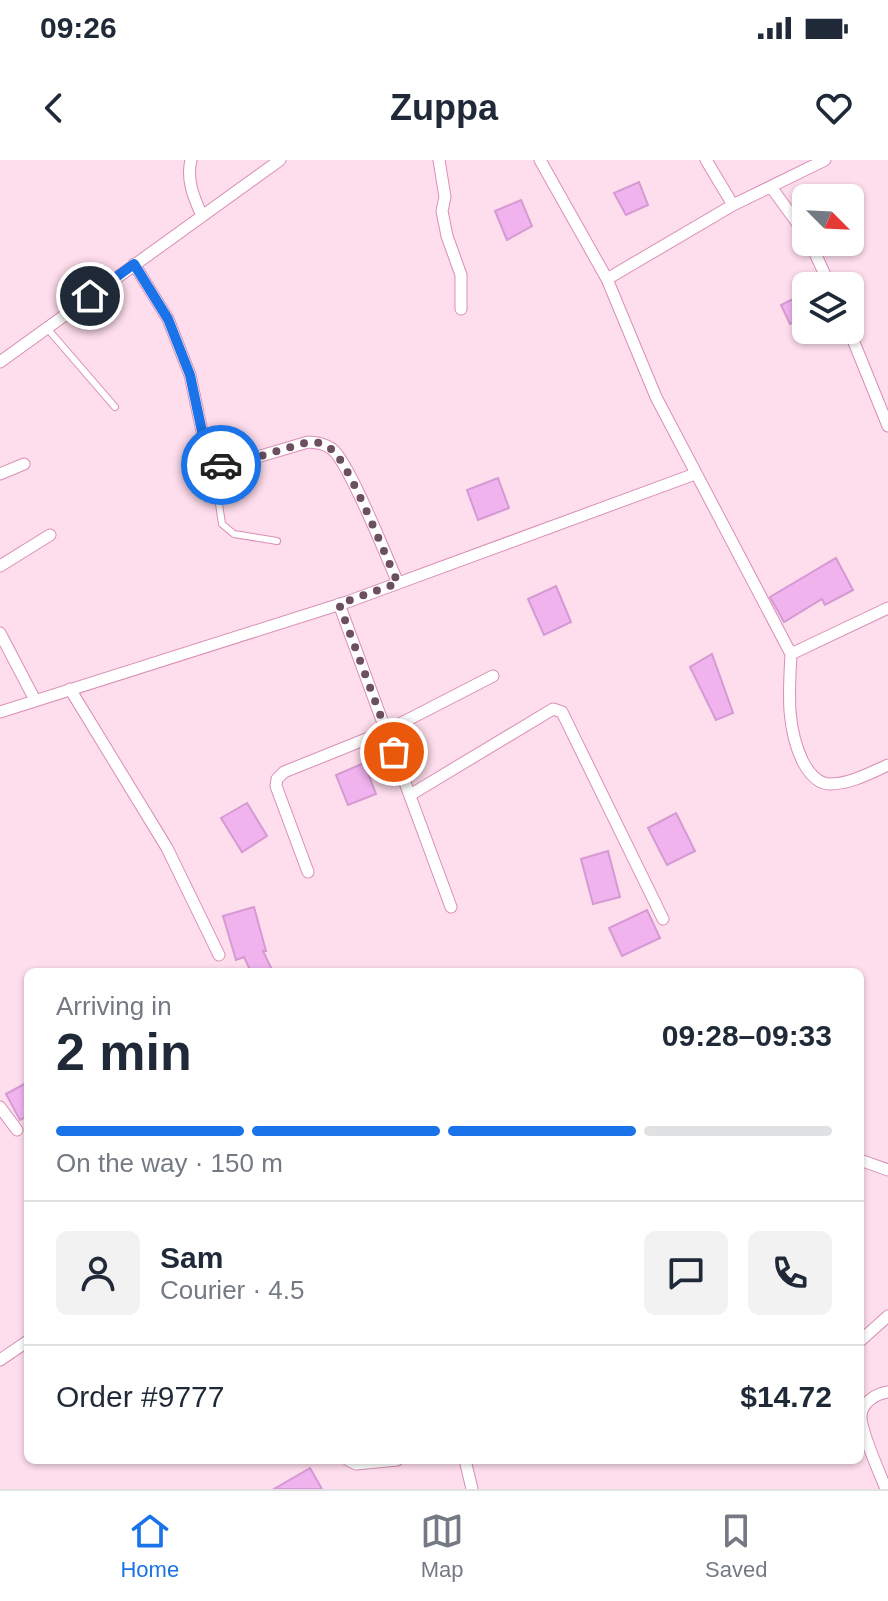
<!DOCTYPE html>
<meta charset="utf-8">
<style>
body{margin:0;font-family:Arial,sans-serif;background:#f2f2f3;color:#1f2937;height:100vh;display:flex;flex-direction:column;font-size:30px;white-space:nowrap}
*{box-sizing:border-box;margin:0}
p{font-size:26px;color:#747a83}
.icon{flex:none;width:44px;height:44px;fill:none;stroke:currentColor;stroke-width:2;stroke-linecap:round;stroke-linejoin:round}
.map{position:relative;flex:1;overflow:hidden}
.panel{position:absolute;left:24px;top:808px;width:840px;height:496px;display:flex;flex-direction:column;background:#fff;border-radius:12px;box-shadow:0 2px 6px #0004}
.panel>*{flex:none}
.needle{width:52px;rotate:114deg}
.tools{position:absolute;left:792px;top:24px;display:grid;gap:16px}
.tools a{display:grid;place-items:center;width:72px;height:72px;border-radius:12px;background:#fff;box-shadow:0 2px 6px #0004;font-size:40px}
.pin{position:absolute;display:grid;place-items:center;width:68px;height:68px;color:#fff;margin:-34px;border:4px solid #fff;border-radius:50%;box-shadow:0 2px 8px #0007}
.courier{position:absolute;display:grid;place-items:center;width:80px;height:80px;margin:-40px;border:6px solid #1a73e8;border-radius:50%;background:#fff;color:#222;box-shadow:0 2px 10px #0007}
.head em{font-style:normal;font-weight:800}
.head div{display:flex;flex-direction:column-reverse}
.head{display:flex;align-items:center;justify-content:space-between;height:136px;padding:0 32px}
h1{font-size:52px;font-weight:800;line-height:60px}
.bar{display:grid;grid-template-columns:repeat(4,1fr);gap:12px 8px;align-content:center;height:96px;padding:0 32px}
.bar i{height:10px;border-radius:6px;background:#e0e1e3}
.bar .active{background:#1a73e8}
.bar p{grid-column:span 4}
.line{display:flex;align-items:center;gap:20px;padding:0 32px;border-top:2px solid #e0e1e3}
.line div{flex:1}
.round{display:grid;place-items:center;flex:none;width:84px;height:84px;border-radius:12px;background:#f2f2f3}
.status{display:flex;justify-content:space-between;align-items:center;height:56px;padding:0 40px;background:#fff;direction:ltr}
.status svg{height:22px;fill:currentColor}
header{display:flex;justify-content:space-between;align-items:center;height:104px;padding:0 32px;background:#fff;font-size:36px;font-weight:800}
.dock{display:flex;justify-content:space-around;align-items:center;height:112px;border-top:2px solid #e0e1e3;background:#fff;font-size:22px;color:#747a83}
.dock a{display:grid;justify-items:center;gap:4px}
.dock .active{color:#1a73e8}
.map>svg:first-child{display:block}
</style>
<div class="status"><b>09:26</b><svg viewBox="0 0 49 12"><path d="M0 12V9h3v3zM5 12V6h3v6zM10 12V3h3v9zM15 12V0h3v12zM26 1h20v11H26zM47 4h2v5h-2z"/></svg></div>
<header><svg class="icon" aria-label="back" viewBox="0 0 24 24"><path d="M15 5l-7 7 7 7"/></svg>Zuppa<svg class="icon" aria-label="heart" viewBox="0 0 24 24"><path d="M12 20l-8-8c-3-5 5-10 8-4 3-6 11-1 8 4z"/></svg></header>
<div class="map">
<svg width="888" height="1329" viewBox="0 0 888 1329">
<rect width="100%" height="100%" fill="#feddec"/>
<path fill="#f1b3ee" stroke="#d599d3" stroke-width="2" d="M639 22 648 45 626 55 614 33Z
M521 40 532 66 507 80 495 51Z
M799 136 806 150V156L790 164 781 145Z
M498 318 509 348 478 360 467 330Z
M836 398 853 430 825 445 822 439 784 462 770 437Z
M556 426 571 462 544 475 528 439Z
M712 494 733 553 716 560 690 507Z
M364 603 376 634 348 645 336 615Z
M247 643 267 676 242 692 221 658Z
M676 653 695 691 667 705 648 668Z
M608 691 620 737 593 744 581 699Z
M254 747 266 791H263L273 812H251L244 797 236 800 223 756Z
M647 750 660 778 622 796 609 768Z
M28 922V956L20 960 6 934Z
M310 1308 322 1329H274Z"/>
<g fill="none" stroke-linecap="round" stroke-linejoin="round">
<defs>
<path id="lane" d="M46 167 115 247
M213 303 222 364 234 374 277 381"/>
<path id="street" d="M191 0C186 20 194 38 202 56
M439 0 445 37 442 51 447 76 461 115V149
M540 0 607 119 656 237 791 494 888 448
M706 0 733 45
M771 27 806 75
M810 82 830 126
M134 104 168 159 190 215 207 295 213 303 227 306 308 282C317 283 324 283 332 289 349 302 387 398 398 423
M607 119 733 45 825 0
M849 170 888 266
M0 202 280 0
M0 314 24 304
M0 406 50 375
M339 444 451 747
M0 473 35 540
M791 494C789 532 786 567 803 602 809 613 817 624 830 624 850 624 870 613 888 605
M70 529 167 688 219 795
M0 552 347 442 695 314
M410 635 553 549 562 552 663 759
M308 712 276 626 277 619 284 612 386 571 493 516
M0 947 17 970
M860 1000 888 1010
M860 1181 888 1156
M0 1200 28 1181
M348 1300 356 1304 397 1300
M465 1300 472 1329
M886 1329C880 1314 860 1269 861 1256 862 1242 876 1234 888 1232"/>
</defs>
<use href="#lane" stroke="#da8eb6" stroke-width="8"/>
<use href="#street" stroke="#da8eb6" stroke-width="13"/>
<use href="#lane" stroke="#fff" stroke-width="6"/>
<use href="#street" stroke="#fff" stroke-width="11"/>
</g>
<g fill="none" stroke-linecap="round" stroke-linejoin="round">
<path stroke="#6c505f" stroke-width="8" stroke-dasharray="0 14.4" d="M221 305 227 306 308 282C317 282 324 283 331 289 349 302 386 398 398 423L339 444 394 592"/>
<path stroke="#1a73e8" stroke-width="10" d="M90 136 134 104 168 159 190 215 207 295 213 303 221 305"/>
</g>
</svg>
<div class="tools">
<a><svg class="needle" viewBox="-14 -14 28 28"><path d="M0-13l5 13h-10z" fill="#e53935"/><path d="M0 13l5-13h-10z" fill="#747a83"/></svg></a>
<a><svg class="icon" aria-label="layers" viewBox="0 0 24 24"><path d="M12 4l9 5-9 5-9-5zM3 14l9 5 9-5"/></svg></a>
</div>
<div class="pin" style="left:394px;top:592px;background:#ea580c"><svg class="icon" aria-label="bag" viewBox="0 0 24 24"><path d="M5 8h14l-1 12H6zM9 8a3 3 0 0 1 6 0"/></svg></div>
<div class="pin" style="left:90px;top:136px;background:#1f2937"><svg class="icon" aria-label="home" viewBox="0 0 24 24"><path d="M3 11l9-7 9 7M6 9v11h12V9"/></svg></div>
<div class="courier" style="left:221px;top:305px"><svg class="icon" aria-label="car" viewBox="0 0 24 24"><path d="M5 17H2v-5l4-1 3-4h7l3 4 3 1v5h-3M9 17h6M6 11h13"/><circle cx="7" cy="17" r="2"/><circle cx="17" cy="17" r="2"/></svg></div>
<section class="panel">
<div class="head"><div><h1>2 min</h1><p>Arriving in</p></div><em>09:28–09:33</em></div>
<div class="bar"><i class="active"></i><i class="active"></i><i class="active"></i><i></i><p>On the way · 150 m</p></div>
<div class="line" style="height:144px"><a class="round"><svg class="icon" aria-label="person" viewBox="0 0 24 24"><circle cx="12" cy="8" r="4"/><path d="M4 21q1-7 8-7t8 7"/></svg></a><div><b>Sam</b><p>Courier · 4.5</p></div><a class="round"><svg class="icon" aria-label="chat" viewBox="0 0 24 24"><path d="M4 5h16v11H9l-5 4z"/></svg></a><a class="round"><svg class="icon" aria-label="phone" viewBox="0 0 24 24"><path d="M5 4h4l2 5-3 2q2 4 5 5l2-3 5 2v4C11 20 4 13 5 4z"/></svg></a></div>
<div class="line" style="height:104px"><div>Order #9777</div><b>$14.72</b></div>
</section>
</div>
<nav class="dock">
<a class="active"><svg class="icon" aria-label="home" viewBox="0 0 24 24"><path d="M3 11l9-7 9 7M6 9v11h12V9"/></svg>Home</a>
<a><svg class="icon" aria-label="map" viewBox="0 0 24 24"><path d="M3 6l6-2 6 2 6-2v14l-6 2-6-2-6 2zM9 4v14M15 6v14"/></svg>Map</a>
<a><svg class="icon" aria-label="saved" viewBox="0 0 24 24"><path d="M7 4h10v16l-5-4-5 4z"/></svg>Saved</a>
</nav>
